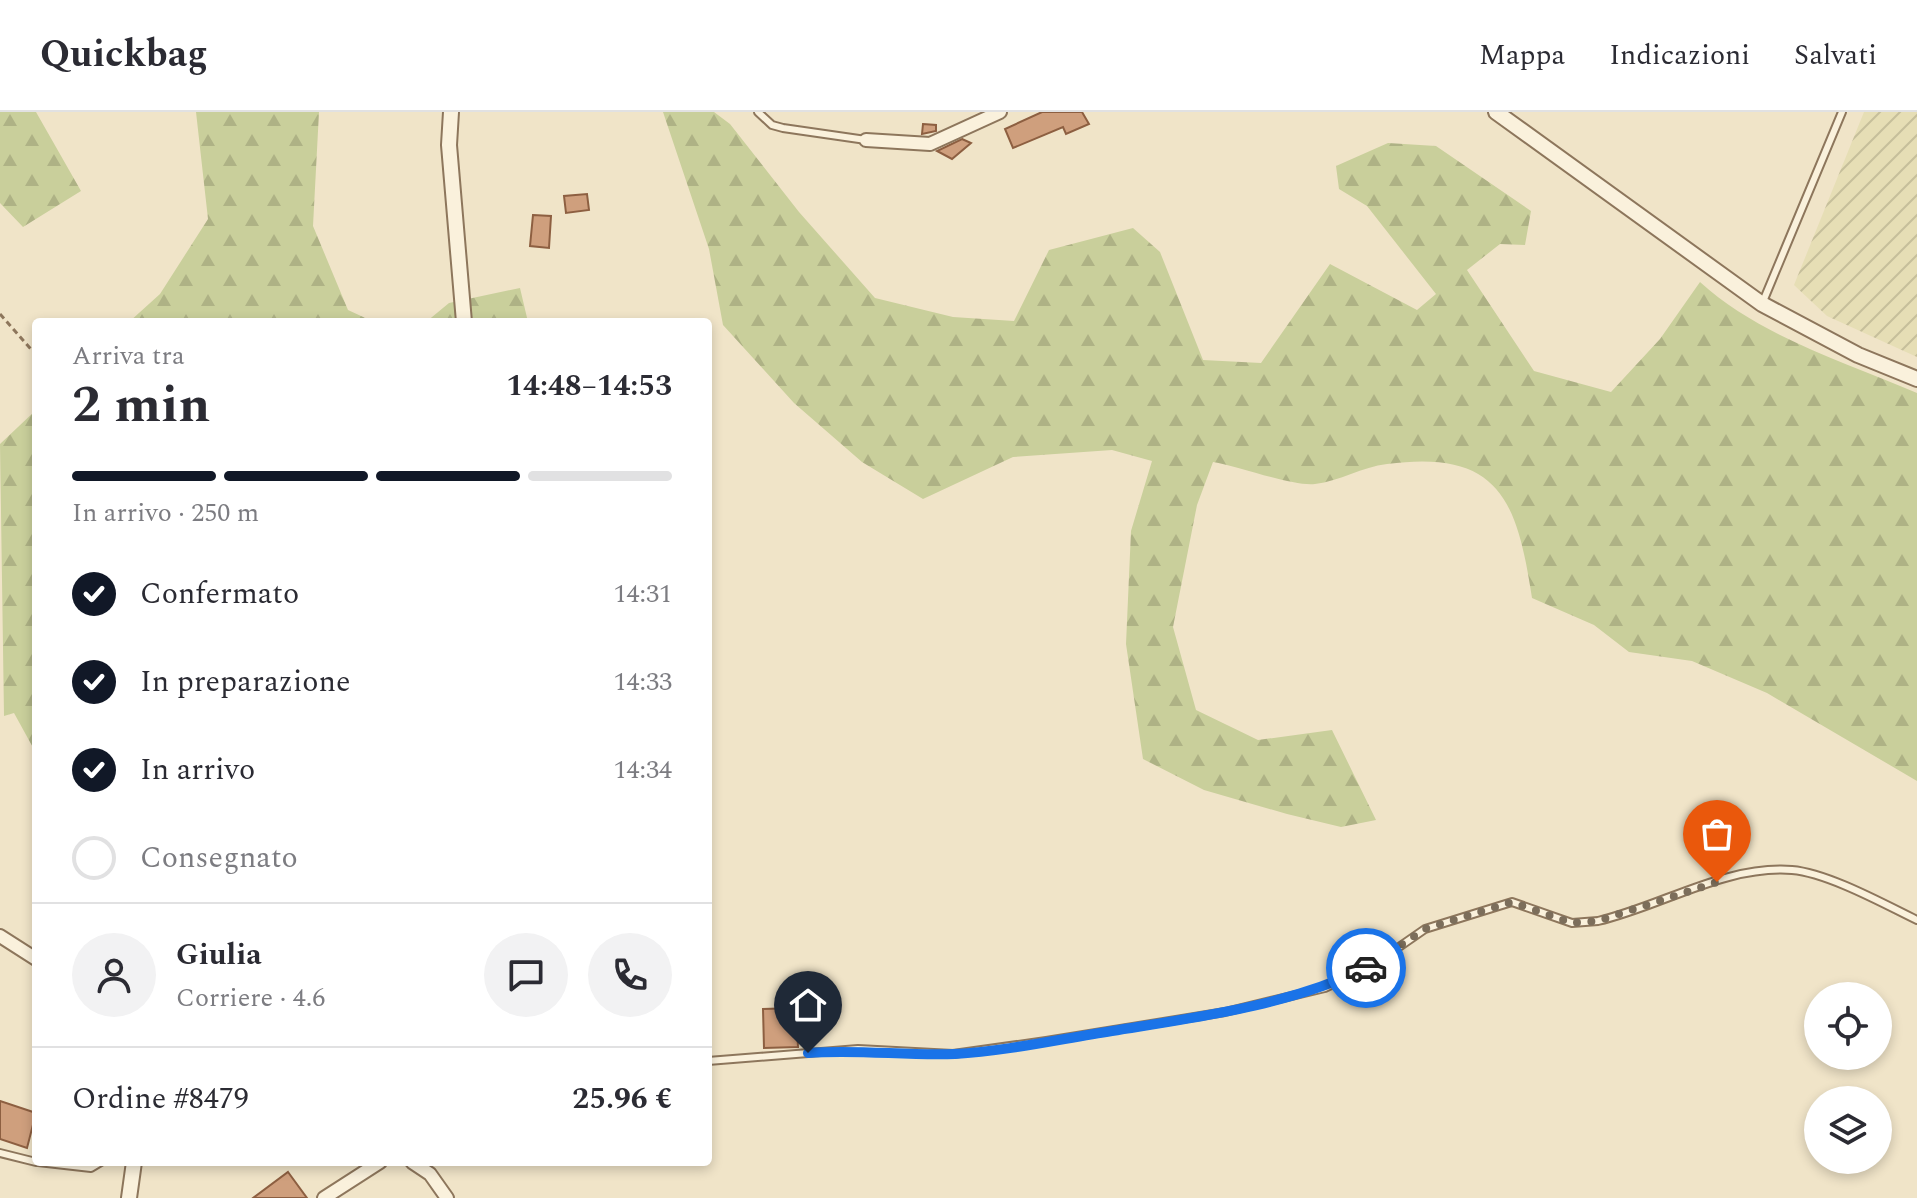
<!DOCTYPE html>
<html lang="it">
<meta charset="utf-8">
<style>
body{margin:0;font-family:Spectral,serif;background:#f2f2f3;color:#2b2b33;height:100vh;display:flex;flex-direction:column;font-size:30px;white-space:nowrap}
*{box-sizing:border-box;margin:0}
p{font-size:26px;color:#7c7c81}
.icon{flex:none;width:44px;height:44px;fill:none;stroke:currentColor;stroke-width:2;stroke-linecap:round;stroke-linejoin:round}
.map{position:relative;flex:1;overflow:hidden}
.side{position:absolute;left:32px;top:206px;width:680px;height:848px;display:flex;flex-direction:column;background:#fff;border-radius:8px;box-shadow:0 4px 12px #0003}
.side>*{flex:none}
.fabs{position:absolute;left:1804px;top:870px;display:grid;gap:16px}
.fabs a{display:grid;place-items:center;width:88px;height:88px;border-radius:50%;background:#fff;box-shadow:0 4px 12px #0003;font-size:40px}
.pin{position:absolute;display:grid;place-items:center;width:68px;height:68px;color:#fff;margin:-82px -34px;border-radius:50% 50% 50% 0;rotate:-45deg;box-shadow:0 0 8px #0007}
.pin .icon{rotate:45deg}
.courier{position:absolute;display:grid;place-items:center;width:80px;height:80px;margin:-40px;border:6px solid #1a73e8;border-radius:50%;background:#fff;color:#222;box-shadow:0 2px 10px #0007}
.summary em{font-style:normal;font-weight:700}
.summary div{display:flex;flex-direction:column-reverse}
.summary{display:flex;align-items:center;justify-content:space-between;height:136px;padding:0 40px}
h1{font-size:52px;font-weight:700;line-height:60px}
.bar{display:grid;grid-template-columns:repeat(4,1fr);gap:12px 8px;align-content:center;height:96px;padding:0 40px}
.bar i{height:10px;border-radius:6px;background:#e1e1e2}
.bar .current{background:#111827}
.bar p{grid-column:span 4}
.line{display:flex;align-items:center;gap:20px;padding:0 40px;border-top:2px solid #e1e1e2}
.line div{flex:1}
.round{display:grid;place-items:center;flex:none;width:84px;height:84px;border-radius:42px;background:#f2f2f3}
ol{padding:0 40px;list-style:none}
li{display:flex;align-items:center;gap:24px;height:88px}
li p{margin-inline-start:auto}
li .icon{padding:8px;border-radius:50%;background:#111827;color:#fff;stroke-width:4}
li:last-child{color:#7c7c81}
li i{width:44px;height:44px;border:4px solid #e1e1e2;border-radius:50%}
header{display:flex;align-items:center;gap:48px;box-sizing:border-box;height:112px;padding:0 40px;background:#fff;border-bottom:2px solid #e1e1e2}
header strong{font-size:38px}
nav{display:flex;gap:44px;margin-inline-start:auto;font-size:28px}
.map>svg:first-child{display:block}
</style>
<header>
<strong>Quickbag</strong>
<nav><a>Mappa</a><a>Indicazioni</a><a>Salvati</a></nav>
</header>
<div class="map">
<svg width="1917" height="1086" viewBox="0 0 1917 1086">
<defs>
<pattern id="farmland-furrows" width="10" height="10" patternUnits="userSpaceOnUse" patternTransform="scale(2)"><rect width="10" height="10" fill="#e6deb5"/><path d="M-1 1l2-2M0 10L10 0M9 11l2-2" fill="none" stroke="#c6bf9b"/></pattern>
<pattern id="forest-firs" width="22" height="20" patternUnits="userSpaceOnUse" patternTransform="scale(2)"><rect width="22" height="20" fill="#c9cf9b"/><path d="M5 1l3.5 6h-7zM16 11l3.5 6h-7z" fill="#aeb285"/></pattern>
</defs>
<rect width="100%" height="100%" fill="#f0e4c8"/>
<path fill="url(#farmland-furrows)" d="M1864 0H1917V245L1827 204 1794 173Z"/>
<path fill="url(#forest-firs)" d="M0 0H36L81 79 23 115 0 91Z
M196 0H319L313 114 348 198 374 210H129L160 182 208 107Z
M663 0H714L730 12 799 100 875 186 953 205 1014 209 1049 138 1133 116 1160 140 1203 248 1261 251 1330 152 1417 198 1436 182 1367 94 1339 77 1336 54 1388 31 1436 34 1531 99 1525 133 1500 132 1467 158 1534 259 1611 280 1660 227 1700 170C1759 224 1845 250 1917 281V669L1767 581 1692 549 1629 540 1594 513 1532 486C1517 389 1500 337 1387 352 1362 355 1340 369 1315 372 1295 375 1237 354 1213 350L1197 393 1173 515 1196 598 1258 628 1332 618 1376 708 1341 715 1287 702 1204 678 1143 647 1126 532 1131 419 1152 349 1112 338 1013 345 923 387 862 350 794 291 723 213 709 137Z
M520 176 528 210H426L449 191Z
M36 298V641L14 601 4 604 0 332Z"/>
<path fill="#cf9f7d" stroke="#8d5f41" stroke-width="2" d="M1042 0H1082L1089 12 1066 22 1063 15 1013 36 1005 17Z
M923 12 936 13V19L922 22Z
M962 27 971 31 952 47 937 39Z
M587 82 589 98 566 101 564 84Z
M533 103 551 104 549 136 530 134Z
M796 896 798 935 764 936 763 897Z
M0 989 36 1001 27 1036 0 1027Z
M288 1060 307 1086H253Z"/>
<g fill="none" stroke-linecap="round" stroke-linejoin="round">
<defs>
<path id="service" d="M758 0 772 13 783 16 866 28
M1762 192 1842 0
M708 949 858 937 953 942 1046 929 1225 900 1325 876 1373 853 1425 817 1512 790 1572 811 1598 809C1662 794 1725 753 1792 758 1828 761 1884 792 1917 808
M0 1041 36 1050
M38 1050 91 1056 101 1050"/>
<path id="minor" d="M866 28 930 32 1000 0
M0 824 36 847
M412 1050 430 1062 447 1086
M324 1086 380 1050"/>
<path id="tertiary" d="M451 0 449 33 464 210
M1496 0 1762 192 1858 243 1917 267
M129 1086 134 1050"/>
</defs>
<use href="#service" stroke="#8d765c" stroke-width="10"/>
<use href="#minor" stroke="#8d765c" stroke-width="16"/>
<use href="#tertiary" stroke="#8d765c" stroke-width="18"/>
<path stroke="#8d765c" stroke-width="3" stroke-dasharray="6 4" stroke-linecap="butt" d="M0 202 36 243"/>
<use href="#service" stroke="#faf1dc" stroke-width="6"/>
<use href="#minor" stroke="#faf1dc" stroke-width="12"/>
<use href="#tertiary" stroke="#faf1dc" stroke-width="14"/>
</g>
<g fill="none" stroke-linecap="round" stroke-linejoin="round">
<path stroke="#7c6e5b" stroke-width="8" stroke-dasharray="0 14.4" d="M1366 856 1425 817 1512 790 1572 811 1598 809 1717 770"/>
<path stroke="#1a73e8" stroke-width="10" d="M808 941C857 937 906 944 955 942 1007 939 1060 927 1112 919 1198 905 1287 894 1366 856"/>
</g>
</svg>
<div class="fabs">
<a><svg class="icon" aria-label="locate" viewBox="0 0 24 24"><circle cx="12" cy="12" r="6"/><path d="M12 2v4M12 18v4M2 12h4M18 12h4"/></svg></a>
<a><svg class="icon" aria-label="layers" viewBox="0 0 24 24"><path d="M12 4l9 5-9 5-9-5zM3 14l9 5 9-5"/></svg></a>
</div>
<div class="pin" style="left:1717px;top:770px;background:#ea580c"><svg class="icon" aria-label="bag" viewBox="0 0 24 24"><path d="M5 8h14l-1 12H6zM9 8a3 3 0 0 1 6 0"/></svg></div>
<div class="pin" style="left:808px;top:941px;background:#1f2937"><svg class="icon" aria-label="home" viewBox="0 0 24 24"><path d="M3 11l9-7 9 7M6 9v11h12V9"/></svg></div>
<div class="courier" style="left:1366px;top:856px"><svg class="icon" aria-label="car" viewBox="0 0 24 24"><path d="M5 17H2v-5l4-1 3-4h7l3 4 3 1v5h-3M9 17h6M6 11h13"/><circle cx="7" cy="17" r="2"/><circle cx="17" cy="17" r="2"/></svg></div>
<section class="side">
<div class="summary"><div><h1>2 min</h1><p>Arriva tra</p></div><em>14:48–14:53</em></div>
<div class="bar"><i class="current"></i><i class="current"></i><i class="current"></i><i></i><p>In arrivo · 250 m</p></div>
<ol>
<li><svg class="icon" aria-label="check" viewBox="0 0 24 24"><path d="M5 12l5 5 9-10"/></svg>Confermato<p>14:31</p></li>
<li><svg class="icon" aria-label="check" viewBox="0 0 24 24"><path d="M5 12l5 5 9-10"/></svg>In preparazione<p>14:33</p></li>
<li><svg class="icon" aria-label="check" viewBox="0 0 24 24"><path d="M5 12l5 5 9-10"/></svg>In arrivo<p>14:34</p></li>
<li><i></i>Consegnato</li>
</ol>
<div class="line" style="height:144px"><a class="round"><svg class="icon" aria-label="person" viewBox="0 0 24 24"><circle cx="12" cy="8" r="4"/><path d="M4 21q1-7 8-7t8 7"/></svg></a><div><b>Giulia</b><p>Corriere · 4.6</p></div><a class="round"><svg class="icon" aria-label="chat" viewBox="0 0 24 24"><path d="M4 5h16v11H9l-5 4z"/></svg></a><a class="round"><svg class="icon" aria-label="phone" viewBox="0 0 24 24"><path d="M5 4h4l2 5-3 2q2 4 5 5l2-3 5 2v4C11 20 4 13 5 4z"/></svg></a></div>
<div class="line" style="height:104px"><div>Ordine #8479</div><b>25.96 €</b></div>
</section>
</div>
